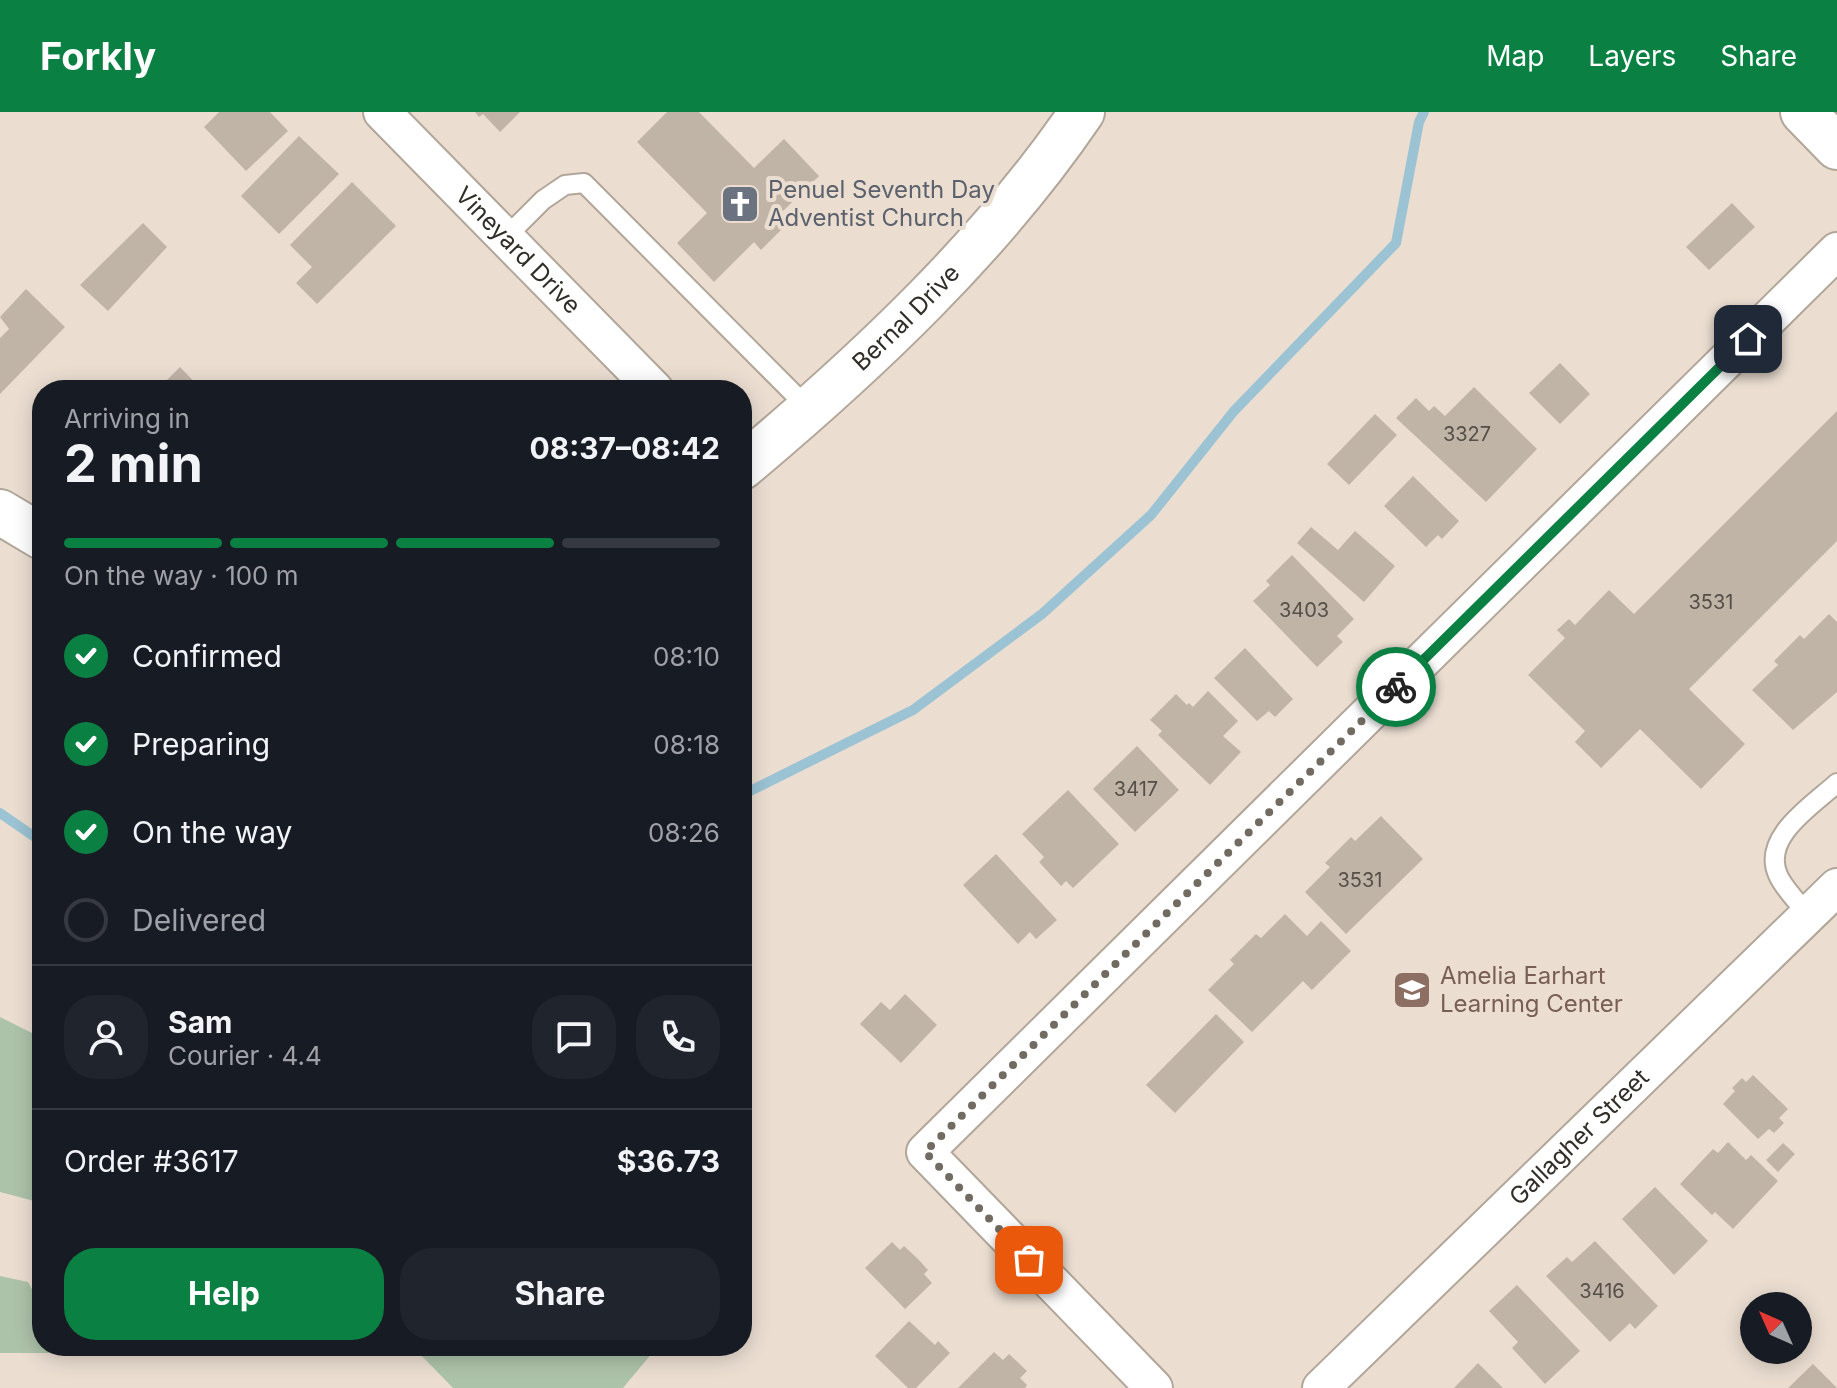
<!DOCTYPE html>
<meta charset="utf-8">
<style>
body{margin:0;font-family:Inter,sans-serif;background:#20242c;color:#f1f3f6;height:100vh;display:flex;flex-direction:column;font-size:30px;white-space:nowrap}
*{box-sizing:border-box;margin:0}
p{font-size:26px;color:#9ea1a6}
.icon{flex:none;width:44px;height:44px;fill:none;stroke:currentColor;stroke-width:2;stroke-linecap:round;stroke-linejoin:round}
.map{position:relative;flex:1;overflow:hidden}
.panel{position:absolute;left:32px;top:268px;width:720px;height:976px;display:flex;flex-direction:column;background:#171b24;border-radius:32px;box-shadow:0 4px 20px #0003}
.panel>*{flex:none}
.needle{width:52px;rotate:315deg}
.fabs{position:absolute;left:1740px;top:1180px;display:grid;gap:16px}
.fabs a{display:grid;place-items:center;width:72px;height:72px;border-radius:50%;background:#171b24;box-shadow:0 4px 20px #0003;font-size:40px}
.pin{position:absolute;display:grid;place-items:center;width:68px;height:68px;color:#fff;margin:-34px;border-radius:16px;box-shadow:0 4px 12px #0006}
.courier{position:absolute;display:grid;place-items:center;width:80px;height:80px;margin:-40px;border:6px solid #0b8043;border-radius:50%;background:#fff;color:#222;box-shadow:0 2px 10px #0007}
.head em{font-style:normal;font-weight:700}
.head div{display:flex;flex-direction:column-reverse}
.head{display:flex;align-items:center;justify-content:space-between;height:136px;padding:0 32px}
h1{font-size:52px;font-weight:700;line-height:60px}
.bar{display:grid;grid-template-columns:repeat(4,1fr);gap:12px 8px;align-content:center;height:96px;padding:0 32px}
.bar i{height:10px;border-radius:6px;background:#363941}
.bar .active{background:#0b8043}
.bar p{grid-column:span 4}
.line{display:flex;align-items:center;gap:20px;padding:0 32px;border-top:2px solid #363941}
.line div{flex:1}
.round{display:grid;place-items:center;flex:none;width:84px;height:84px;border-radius:32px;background:#20242c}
ol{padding:0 32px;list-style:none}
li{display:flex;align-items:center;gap:24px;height:88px}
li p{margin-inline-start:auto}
li .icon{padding:8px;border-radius:50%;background:#0b8043;color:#fff;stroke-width:4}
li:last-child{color:#9ea1a6}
li i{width:44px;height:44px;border:4px solid #363941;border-radius:50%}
.action{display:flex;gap:16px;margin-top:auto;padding:16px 32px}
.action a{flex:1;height:92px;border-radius:32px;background:#0b8043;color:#fff;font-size:32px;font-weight:700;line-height:92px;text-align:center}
.action a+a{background:#20242c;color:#f1f3f6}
header{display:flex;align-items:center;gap:48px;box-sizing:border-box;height:112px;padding:0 40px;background:#0b8043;color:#fff}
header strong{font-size:38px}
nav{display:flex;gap:44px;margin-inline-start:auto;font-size:28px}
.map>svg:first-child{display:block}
</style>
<header>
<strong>Forkly</strong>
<nav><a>Map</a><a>Layers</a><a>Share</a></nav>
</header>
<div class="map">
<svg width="1837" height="1276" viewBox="0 0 1837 1276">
<rect width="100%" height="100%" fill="#ebded1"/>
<path fill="#adc3a9" d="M0 905 42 926V1091L0 1080Z
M0 1164 28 1170 42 1195V1234H63L67 1241H0Z
M412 1234H658L623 1276H453Z"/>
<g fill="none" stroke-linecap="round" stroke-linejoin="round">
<path stroke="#9bc3d3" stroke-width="10" d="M742 683 913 598 1042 502 1151 403 1234 299 1396 131 1419 10 1424 0
M0 701 42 730"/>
</g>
<path fill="#c0b4a7" d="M219 0H270L288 19 246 59 204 15Z
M475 0H520L500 20 483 2 479 5Z
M667 0H699L754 56 784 27 819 64 781 101 789 110 761 138 754 130 714 170 677 131 707 101 637 30Z
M299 24 339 62 279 122 241 84Z
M352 70 396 114 317 192 296 171 312 155 290 133Z
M1732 91 1755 115 1709 158 1686 135Z
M143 111 167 135 108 199 80 173Z
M26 177 65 215 0 282V226L9 217 0 205Z
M1560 251 1590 282 1560 312 1529 281Z
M180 255 202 278H157Z
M1474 275 1537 337 1486 390 1396 306 1416 286 1429 299 1434 294 1445 304Z
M1837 299V429L1689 577 1745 632 1701 677 1640 617 1601 656 1575 630 1585 619 1528 563 1565 526 1557 518 1569 507 1575 513 1609 478 1634 502Z
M1375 302 1397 323 1349 373 1327 352Z
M1413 364 1459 409 1442 427 1438 423 1426 435 1384 394Z
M1311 415 1338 438 1355 419 1395 454 1364 490 1297 431Z
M1292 443 1354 507 1337 524 1343 530 1317 555 1253 489 1270 473 1266 469Z
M1829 502 1837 510V580L1793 618 1752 578 1778 553 1774 549 1800 523 1804 527Z
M1245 536 1293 587 1275 605 1269 599 1257 609 1214 566Z
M1208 579 1238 609 1223 624 1241 640 1210 673 1158 623 1162 619 1150 608 1176 582 1187 593 1189 591 1193 595Z
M1137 634 1179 678 1135 720 1093 677Z
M1068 678 1119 732 1073 776 1066 769 1061 774 1039 750 1044 745 1022 722Z
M1381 704 1423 747 1346 822 1305 780 1330 755 1325 751 1351 725 1355 729Z
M996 742 1057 808 1036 827 1030 820 1018 832 963 773Z
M1285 802 1307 824 1321 809 1351 839 1312 878 1303 869 1252 920 1208 878 1234 852 1230 848 1256 822 1261 826Z
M905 882 937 913 901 951 860 912 881 890 890 898Z
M1216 902 1244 930 1175 1001 1146 973Z
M1753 963 1788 997 1779 1006 1784 1011 1774 1021 1769 1017 1758 1027 1723 992 1735 979 1732 976 1742 966 1746 970Z
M1728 1030 1746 1048 1751 1043 1778 1069 1733 1117 1715 1100 1712 1103 1680 1072 1713 1037 1718 1041Z
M1783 1031 1795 1042 1778 1060 1766 1048Z
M1655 1075 1708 1129 1674 1163 1622 1107Z
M1595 1129 1658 1194 1635 1217 1630 1211 1610 1230 1546 1164 1567 1145 1572 1150Z
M892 1130 900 1138 904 1134 918 1147 928 1158 924 1162 932 1171 905 1197 865 1156Z
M1517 1173 1580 1239 1545 1272 1512 1236 1518 1230 1489 1199Z
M909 1209 935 1233 938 1229 950 1241 916 1276H908L875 1244Z
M994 1240 1003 1248 1009 1242 1027 1259 1020 1266 1027 1273 1025 1276H958Z
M1478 1251 1503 1276H1454Z
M1813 1252 1837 1276H1788Z"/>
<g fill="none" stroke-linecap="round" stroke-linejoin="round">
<defs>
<path id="service" d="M506 125 543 88 565 73 584 71 810 298
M1808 803C1799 791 1784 777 1778 763 1761 725 1813 693 1837 671"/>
<g id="minor">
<path id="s1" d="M382 0 655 278"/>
<path d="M1154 1276 925 1040 1837 139"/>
<path id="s2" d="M1321 1276 1837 775"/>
</g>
<g id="tertiary">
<path id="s3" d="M742 355C866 251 991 134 1082 0"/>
<path d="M0 400 42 425"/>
</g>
<path id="secondary" d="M1803 0 1837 35"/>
</defs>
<use href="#service" stroke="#b1a699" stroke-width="22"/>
<use href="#minor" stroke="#b1a699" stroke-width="40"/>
<use href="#tertiary" stroke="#b1a699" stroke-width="48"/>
<use href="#secondary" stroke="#b1a699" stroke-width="48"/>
<use href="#service" stroke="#fff" stroke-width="18"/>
<use href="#minor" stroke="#fff" stroke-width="36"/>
<use href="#tertiary" stroke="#fff" stroke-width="44"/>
<use href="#secondary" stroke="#fff" stroke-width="44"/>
</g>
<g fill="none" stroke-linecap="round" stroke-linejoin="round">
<path stroke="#726b62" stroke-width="8" stroke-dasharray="0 14.4" d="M1029 1148 925 1040 1396 575"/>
<path stroke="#0b8043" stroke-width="10" d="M1396 575 1748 227"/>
</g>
<defs>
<symbol id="church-square" viewBox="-11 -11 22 22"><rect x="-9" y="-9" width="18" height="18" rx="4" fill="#6b7280" stroke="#ebded1"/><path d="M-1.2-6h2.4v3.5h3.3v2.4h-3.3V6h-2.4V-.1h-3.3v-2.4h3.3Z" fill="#fff"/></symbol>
<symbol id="school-square" viewBox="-11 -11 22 22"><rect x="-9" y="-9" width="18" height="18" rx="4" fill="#8d6e63" stroke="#ebded1"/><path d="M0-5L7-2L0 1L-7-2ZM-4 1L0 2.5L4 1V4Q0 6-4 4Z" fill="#fff"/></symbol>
</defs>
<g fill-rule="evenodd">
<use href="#church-square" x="718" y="70" width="44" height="44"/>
<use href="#school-square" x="1390" y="856" width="44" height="44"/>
</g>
<g text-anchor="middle" stroke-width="8" stroke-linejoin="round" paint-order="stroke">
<g font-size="20" fill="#554f47">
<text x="1467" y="329">3327</text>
<text x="1711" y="497">3531</text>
<text x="1304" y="505">3403</text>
<text x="1136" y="684">3417</text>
<text x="1360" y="775">3531</text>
<text x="1602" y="1186">3416</text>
</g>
<g font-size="24" fill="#5b616d" stroke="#ebded1" text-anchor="start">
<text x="768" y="86">Penuel Seventh Day<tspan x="768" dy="28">Adventist Church</tspan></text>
</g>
<g font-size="24" fill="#312d27" stroke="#ebded1">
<text dy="8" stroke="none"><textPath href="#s1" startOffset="194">Vineyard Drive</textPath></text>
<text dy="8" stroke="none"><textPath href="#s3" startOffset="222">Bernal Drive</textPath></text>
<text dy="8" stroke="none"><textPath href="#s2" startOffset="360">Gallagher Street</textPath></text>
</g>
<g font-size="24" fill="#785e54" stroke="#ebded1" text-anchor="start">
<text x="1440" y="872">Amelia Earhart<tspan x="1440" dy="28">Learning Center</tspan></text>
</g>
</g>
</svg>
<div class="fabs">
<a><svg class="needle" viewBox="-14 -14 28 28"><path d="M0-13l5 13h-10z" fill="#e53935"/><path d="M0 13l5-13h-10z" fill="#9ea1a6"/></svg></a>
</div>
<div class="pin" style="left:1029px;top:1148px;background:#ea580c"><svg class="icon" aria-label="bag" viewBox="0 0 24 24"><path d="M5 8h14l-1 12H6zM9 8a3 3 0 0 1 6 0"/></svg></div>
<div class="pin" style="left:1748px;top:227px;background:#1f2937"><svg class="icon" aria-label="home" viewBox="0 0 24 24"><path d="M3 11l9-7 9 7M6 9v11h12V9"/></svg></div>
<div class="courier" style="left:1396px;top:575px"><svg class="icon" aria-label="bike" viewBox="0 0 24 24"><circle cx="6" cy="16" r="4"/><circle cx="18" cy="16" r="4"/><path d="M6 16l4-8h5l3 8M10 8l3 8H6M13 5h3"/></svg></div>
<section class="panel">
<div class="head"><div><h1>2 min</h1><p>Arriving in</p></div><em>08:37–08:42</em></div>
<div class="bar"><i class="active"></i><i class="active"></i><i class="active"></i><i></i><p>On the way · 100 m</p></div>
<ol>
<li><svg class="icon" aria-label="check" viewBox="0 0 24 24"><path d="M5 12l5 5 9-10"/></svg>Confirmed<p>08:10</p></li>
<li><svg class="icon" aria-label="check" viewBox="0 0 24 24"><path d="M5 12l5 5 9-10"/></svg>Preparing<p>08:18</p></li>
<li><svg class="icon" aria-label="check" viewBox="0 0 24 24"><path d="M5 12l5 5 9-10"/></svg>On the way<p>08:26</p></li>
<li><i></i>Delivered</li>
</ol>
<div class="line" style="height:144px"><a class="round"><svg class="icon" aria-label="person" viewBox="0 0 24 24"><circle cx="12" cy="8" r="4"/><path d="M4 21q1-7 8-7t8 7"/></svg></a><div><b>Sam</b><p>Courier · 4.4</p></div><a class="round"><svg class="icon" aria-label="chat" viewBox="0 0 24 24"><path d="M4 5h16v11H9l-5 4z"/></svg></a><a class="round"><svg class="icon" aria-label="phone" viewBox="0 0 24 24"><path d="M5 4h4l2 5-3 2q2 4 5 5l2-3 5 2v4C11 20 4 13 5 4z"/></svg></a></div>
<div class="line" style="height:104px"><div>Order #3617</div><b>$36.73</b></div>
<div class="action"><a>Help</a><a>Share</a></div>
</section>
</div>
